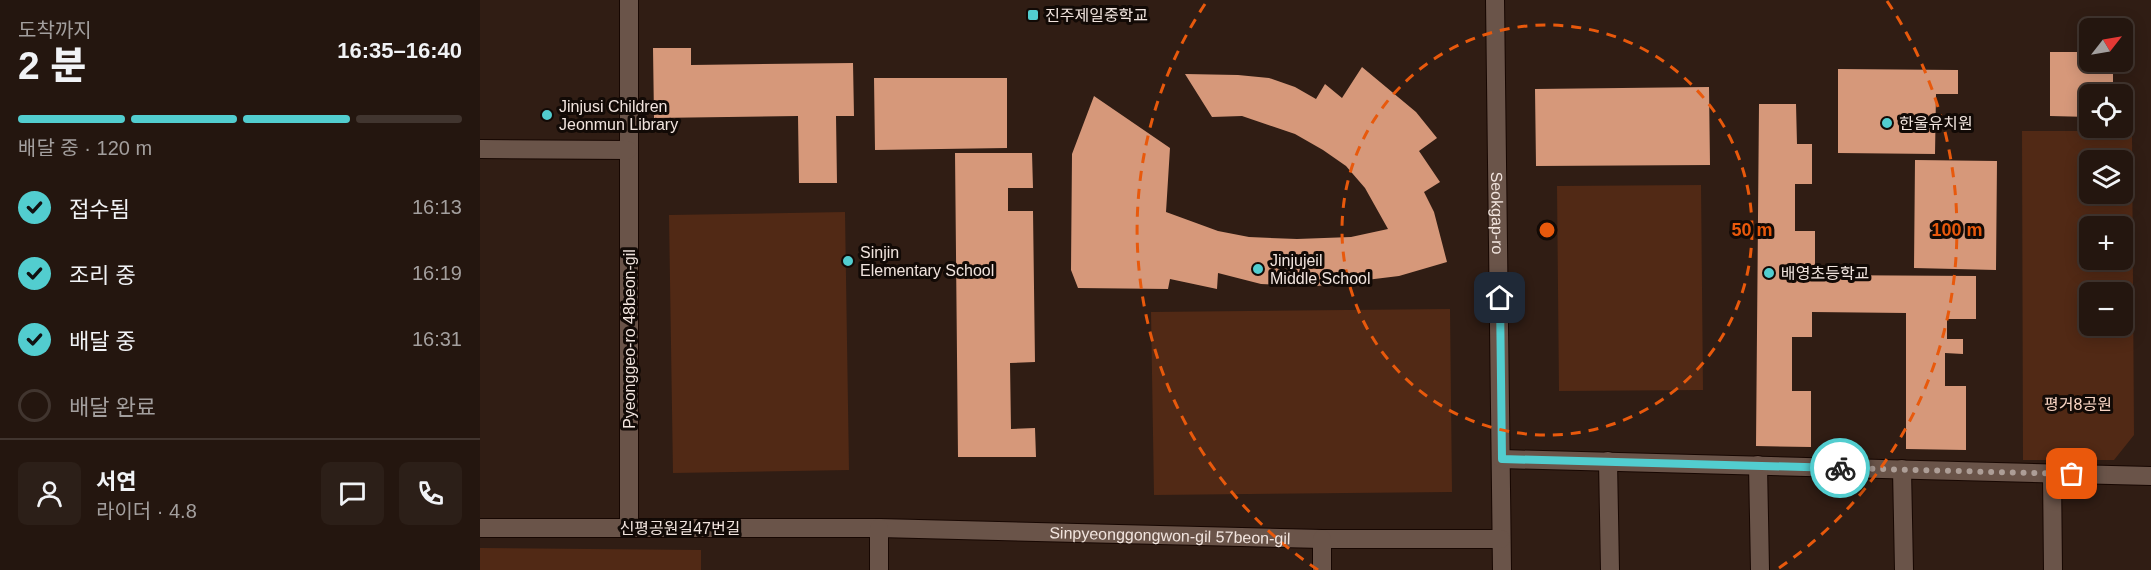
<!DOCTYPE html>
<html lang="ko">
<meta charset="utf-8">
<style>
body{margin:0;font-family:Arial,"Noto Sans KR",sans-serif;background:#2c1f18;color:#f1f3f6;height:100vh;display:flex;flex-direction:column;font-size:22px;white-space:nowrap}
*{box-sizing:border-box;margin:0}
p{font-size:20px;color:#a39f9e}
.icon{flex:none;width:33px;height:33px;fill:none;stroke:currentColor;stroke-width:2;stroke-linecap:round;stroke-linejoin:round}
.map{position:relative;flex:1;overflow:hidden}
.panel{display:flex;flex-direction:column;background:#24160f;width:480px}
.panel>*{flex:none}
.needle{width:39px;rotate:59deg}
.fabs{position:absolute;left:1599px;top:18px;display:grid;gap:12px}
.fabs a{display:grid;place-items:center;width:54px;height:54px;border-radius:9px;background:#24160f;box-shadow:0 3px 15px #0003,0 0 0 2px #41352f;font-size:30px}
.pin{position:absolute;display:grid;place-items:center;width:51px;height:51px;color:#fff;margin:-26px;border-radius:12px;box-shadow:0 3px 9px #0006}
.courier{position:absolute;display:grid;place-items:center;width:60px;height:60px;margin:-30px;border:4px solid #52cdcf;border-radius:50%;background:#fff;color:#222;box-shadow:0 2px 8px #0007}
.overview em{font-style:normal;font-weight:800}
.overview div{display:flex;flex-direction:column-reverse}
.overview{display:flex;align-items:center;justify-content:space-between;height:102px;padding:0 18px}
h1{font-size:39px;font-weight:800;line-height:45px}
.bar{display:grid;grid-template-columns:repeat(4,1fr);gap:9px 6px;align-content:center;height:72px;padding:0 18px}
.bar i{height:8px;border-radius:4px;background:#41352f}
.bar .on{background:#52cdcf}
.bar p{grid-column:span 4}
.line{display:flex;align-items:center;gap:15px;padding:0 18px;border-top:2px solid #41352f}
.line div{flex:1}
.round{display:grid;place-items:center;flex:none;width:63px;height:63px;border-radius:9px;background:#2c1f18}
ol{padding:0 18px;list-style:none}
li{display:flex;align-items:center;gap:18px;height:66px}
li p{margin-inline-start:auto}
li .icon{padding:6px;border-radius:50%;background:#52cdcf;color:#111;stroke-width:4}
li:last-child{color:#a39f9e}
li i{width:33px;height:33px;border:3px solid #41352f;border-radius:50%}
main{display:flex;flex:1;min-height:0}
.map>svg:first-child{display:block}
</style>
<main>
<section class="panel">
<div class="overview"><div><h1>2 분</h1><p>도착까지</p></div><em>16:35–16:40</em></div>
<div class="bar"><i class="on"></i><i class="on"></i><i class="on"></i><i></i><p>배달 중 · 120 m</p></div>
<ol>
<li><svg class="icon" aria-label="check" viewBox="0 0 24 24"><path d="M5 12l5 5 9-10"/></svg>접수됨<p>16:13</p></li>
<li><svg class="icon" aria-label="check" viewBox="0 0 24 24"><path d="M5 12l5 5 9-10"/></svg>조리 중<p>16:19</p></li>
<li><svg class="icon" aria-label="check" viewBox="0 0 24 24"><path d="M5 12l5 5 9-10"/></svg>배달 중<p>16:31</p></li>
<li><i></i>배달 완료</li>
</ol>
<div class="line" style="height:108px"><a class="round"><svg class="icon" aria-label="person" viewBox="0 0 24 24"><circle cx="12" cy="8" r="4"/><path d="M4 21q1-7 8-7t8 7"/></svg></a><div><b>서연</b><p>라이더 · 4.8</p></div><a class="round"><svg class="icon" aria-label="chat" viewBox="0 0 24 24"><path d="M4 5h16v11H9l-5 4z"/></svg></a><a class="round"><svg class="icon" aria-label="phone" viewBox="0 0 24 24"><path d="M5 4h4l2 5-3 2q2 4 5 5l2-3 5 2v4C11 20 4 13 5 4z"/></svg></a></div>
</section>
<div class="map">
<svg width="1671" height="570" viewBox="0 0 1671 570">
<rect width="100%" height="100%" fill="#301d14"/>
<path fill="#512915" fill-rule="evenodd" d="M1542 131H1652L1654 435 1634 460H1543ZM1610 160H1642V194H1610ZM1610 226H1642V260H1610ZM1642 292V326H1610V292Z
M1221 185 1223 390 1079 391 1077 186Z
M365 212 369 470 193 473 189 215Z
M970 309 972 492 674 495 671 312Z
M0 548 221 550V570H0Z"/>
<path fill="#d6987a" d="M173 48H211V65L373 63 374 116H356L357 183H319L318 116 174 118Z
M1570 52H1610V62H1627L1633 69V94H1610V117L1570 116Z
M882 67 936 112 957 138 939 151 960 182 944 192 954 212 967 262 919 276 837 286 781 284 738 273 737 289 690 279 688 289 598 288 591 270 592 154 614 96 690 148 686 212 738 231 769 237 817 239 871 237 908 229 885 188 866 166 843 150 815 134 762 116 732 117 705 74 758 75 789 78 815 87 836 99 845 84 862 98Z
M1358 69 1478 70V94H1456L1455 154 1358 153Z
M394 78H527V148L395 150Z
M1229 87 1230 165 1056 166 1055 89Z
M1279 104H1316L1317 144H1332V184H1315V231H1335V275L1496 276V319H1467V339H1483V354L1465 353V386H1486V450L1426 449V313L1332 312V337H1312V391H1331V447L1276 446Z
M475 153H552L553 188H528V211H553L555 362 530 363 531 429 555 428 556 457H478Z
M1435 160 1517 161 1516 270 1434 268Z"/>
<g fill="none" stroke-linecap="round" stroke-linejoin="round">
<defs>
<g id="minor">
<path d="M149 0V528"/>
<path id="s1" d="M1015 0 1022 570"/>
<path d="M0 149 148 150"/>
<path d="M1022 459 1671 476"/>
<path d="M1128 461 1130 570"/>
<path d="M1278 465 1280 570"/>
<path d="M1422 469 1424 570"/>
<path d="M1572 473 1573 570"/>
<path id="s2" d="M0 528H399L842 539H1021"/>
<path d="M842 539V570"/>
<path d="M399 570V528"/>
</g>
</defs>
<use href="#minor" stroke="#170702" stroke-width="20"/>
<use href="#minor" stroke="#6a5449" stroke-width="18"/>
</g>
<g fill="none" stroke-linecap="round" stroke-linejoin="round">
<path stroke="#ad9e97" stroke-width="6" stroke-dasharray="0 10.8" d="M1360 468 1592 474"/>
<path stroke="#52cdcf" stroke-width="8" d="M1020 298 1022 459 1360 468"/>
</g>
<g fill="none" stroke="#e8590c" stroke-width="3" stroke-dasharray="10 8">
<circle cx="1067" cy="230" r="205"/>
<path d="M838 570A410 410 0 0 1 727 1M1407 1A410 410 0 0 1 1296 570"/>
</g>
<g fill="#52cdcf" stroke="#120a06" stroke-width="2">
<rect x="547" y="9" width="12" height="12" rx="3"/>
<circle cx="67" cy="115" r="6"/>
<circle cx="1407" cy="123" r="6"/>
<circle cx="368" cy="261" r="6"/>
<circle cx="778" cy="269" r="6"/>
<circle cx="1289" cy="273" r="6"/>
</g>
<g text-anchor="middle" stroke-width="6" stroke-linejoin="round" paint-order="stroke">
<g font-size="16" fill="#f1e4de" stroke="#120a06" text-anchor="start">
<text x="565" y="21">진주제일중학교</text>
<text x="79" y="112">Jinjusi Children<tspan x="79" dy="18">Jeonmun Library</tspan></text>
<text x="1419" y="129">한울유치원</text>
<text x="380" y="258">Sinjin<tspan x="380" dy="18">Elementary School</tspan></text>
<text x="790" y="266">Jinjujeil<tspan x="790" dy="18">Middle School</tspan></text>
<text x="1301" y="279">배영초등학교</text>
</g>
<g font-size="16" fill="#f1e4de" stroke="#120a06">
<text dy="6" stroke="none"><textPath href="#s1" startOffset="213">Seokgap-ro</textPath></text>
<text transform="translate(149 339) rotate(-90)" y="6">Pyeonggeo-ro 48beon-gil</text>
<text x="200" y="534">신평공원길47번길</text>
<text dy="6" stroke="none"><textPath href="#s2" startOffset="690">Sinpyeonggongwon-gil 57beon-gil</textPath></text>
</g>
<g font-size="16" fill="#f9d5c4" stroke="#120a06">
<text x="1598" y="410">평거8공원</text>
</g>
</g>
<circle cx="1067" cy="230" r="9" fill="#e8590c" stroke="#120a06" stroke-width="3"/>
<g font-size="18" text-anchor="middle" font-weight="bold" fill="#e8590c" stroke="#120a06" stroke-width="6" stroke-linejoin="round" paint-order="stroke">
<text x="1272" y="236">50 m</text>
<text x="1477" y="236">100 m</text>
</g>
</svg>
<div class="fabs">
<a><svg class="needle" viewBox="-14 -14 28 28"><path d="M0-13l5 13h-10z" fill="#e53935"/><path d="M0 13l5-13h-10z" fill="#a39f9e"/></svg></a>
<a><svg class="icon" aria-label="locate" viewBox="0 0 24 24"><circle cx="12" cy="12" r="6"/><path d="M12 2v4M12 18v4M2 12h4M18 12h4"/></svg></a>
<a><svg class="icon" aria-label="layers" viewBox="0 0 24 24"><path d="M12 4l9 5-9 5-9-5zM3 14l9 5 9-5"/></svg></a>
<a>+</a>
<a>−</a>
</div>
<div class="pin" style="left:1592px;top:474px;background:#ea580c"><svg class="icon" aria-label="bag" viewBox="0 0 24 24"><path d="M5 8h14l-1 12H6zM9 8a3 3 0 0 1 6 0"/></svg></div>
<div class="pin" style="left:1020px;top:298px;background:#1f2937"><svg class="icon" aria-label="home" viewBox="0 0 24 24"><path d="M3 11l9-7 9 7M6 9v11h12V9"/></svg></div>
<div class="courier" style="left:1360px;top:468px"><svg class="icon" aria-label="bike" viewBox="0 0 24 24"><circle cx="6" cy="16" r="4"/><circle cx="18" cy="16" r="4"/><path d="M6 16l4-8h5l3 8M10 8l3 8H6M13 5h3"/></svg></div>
</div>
</main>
